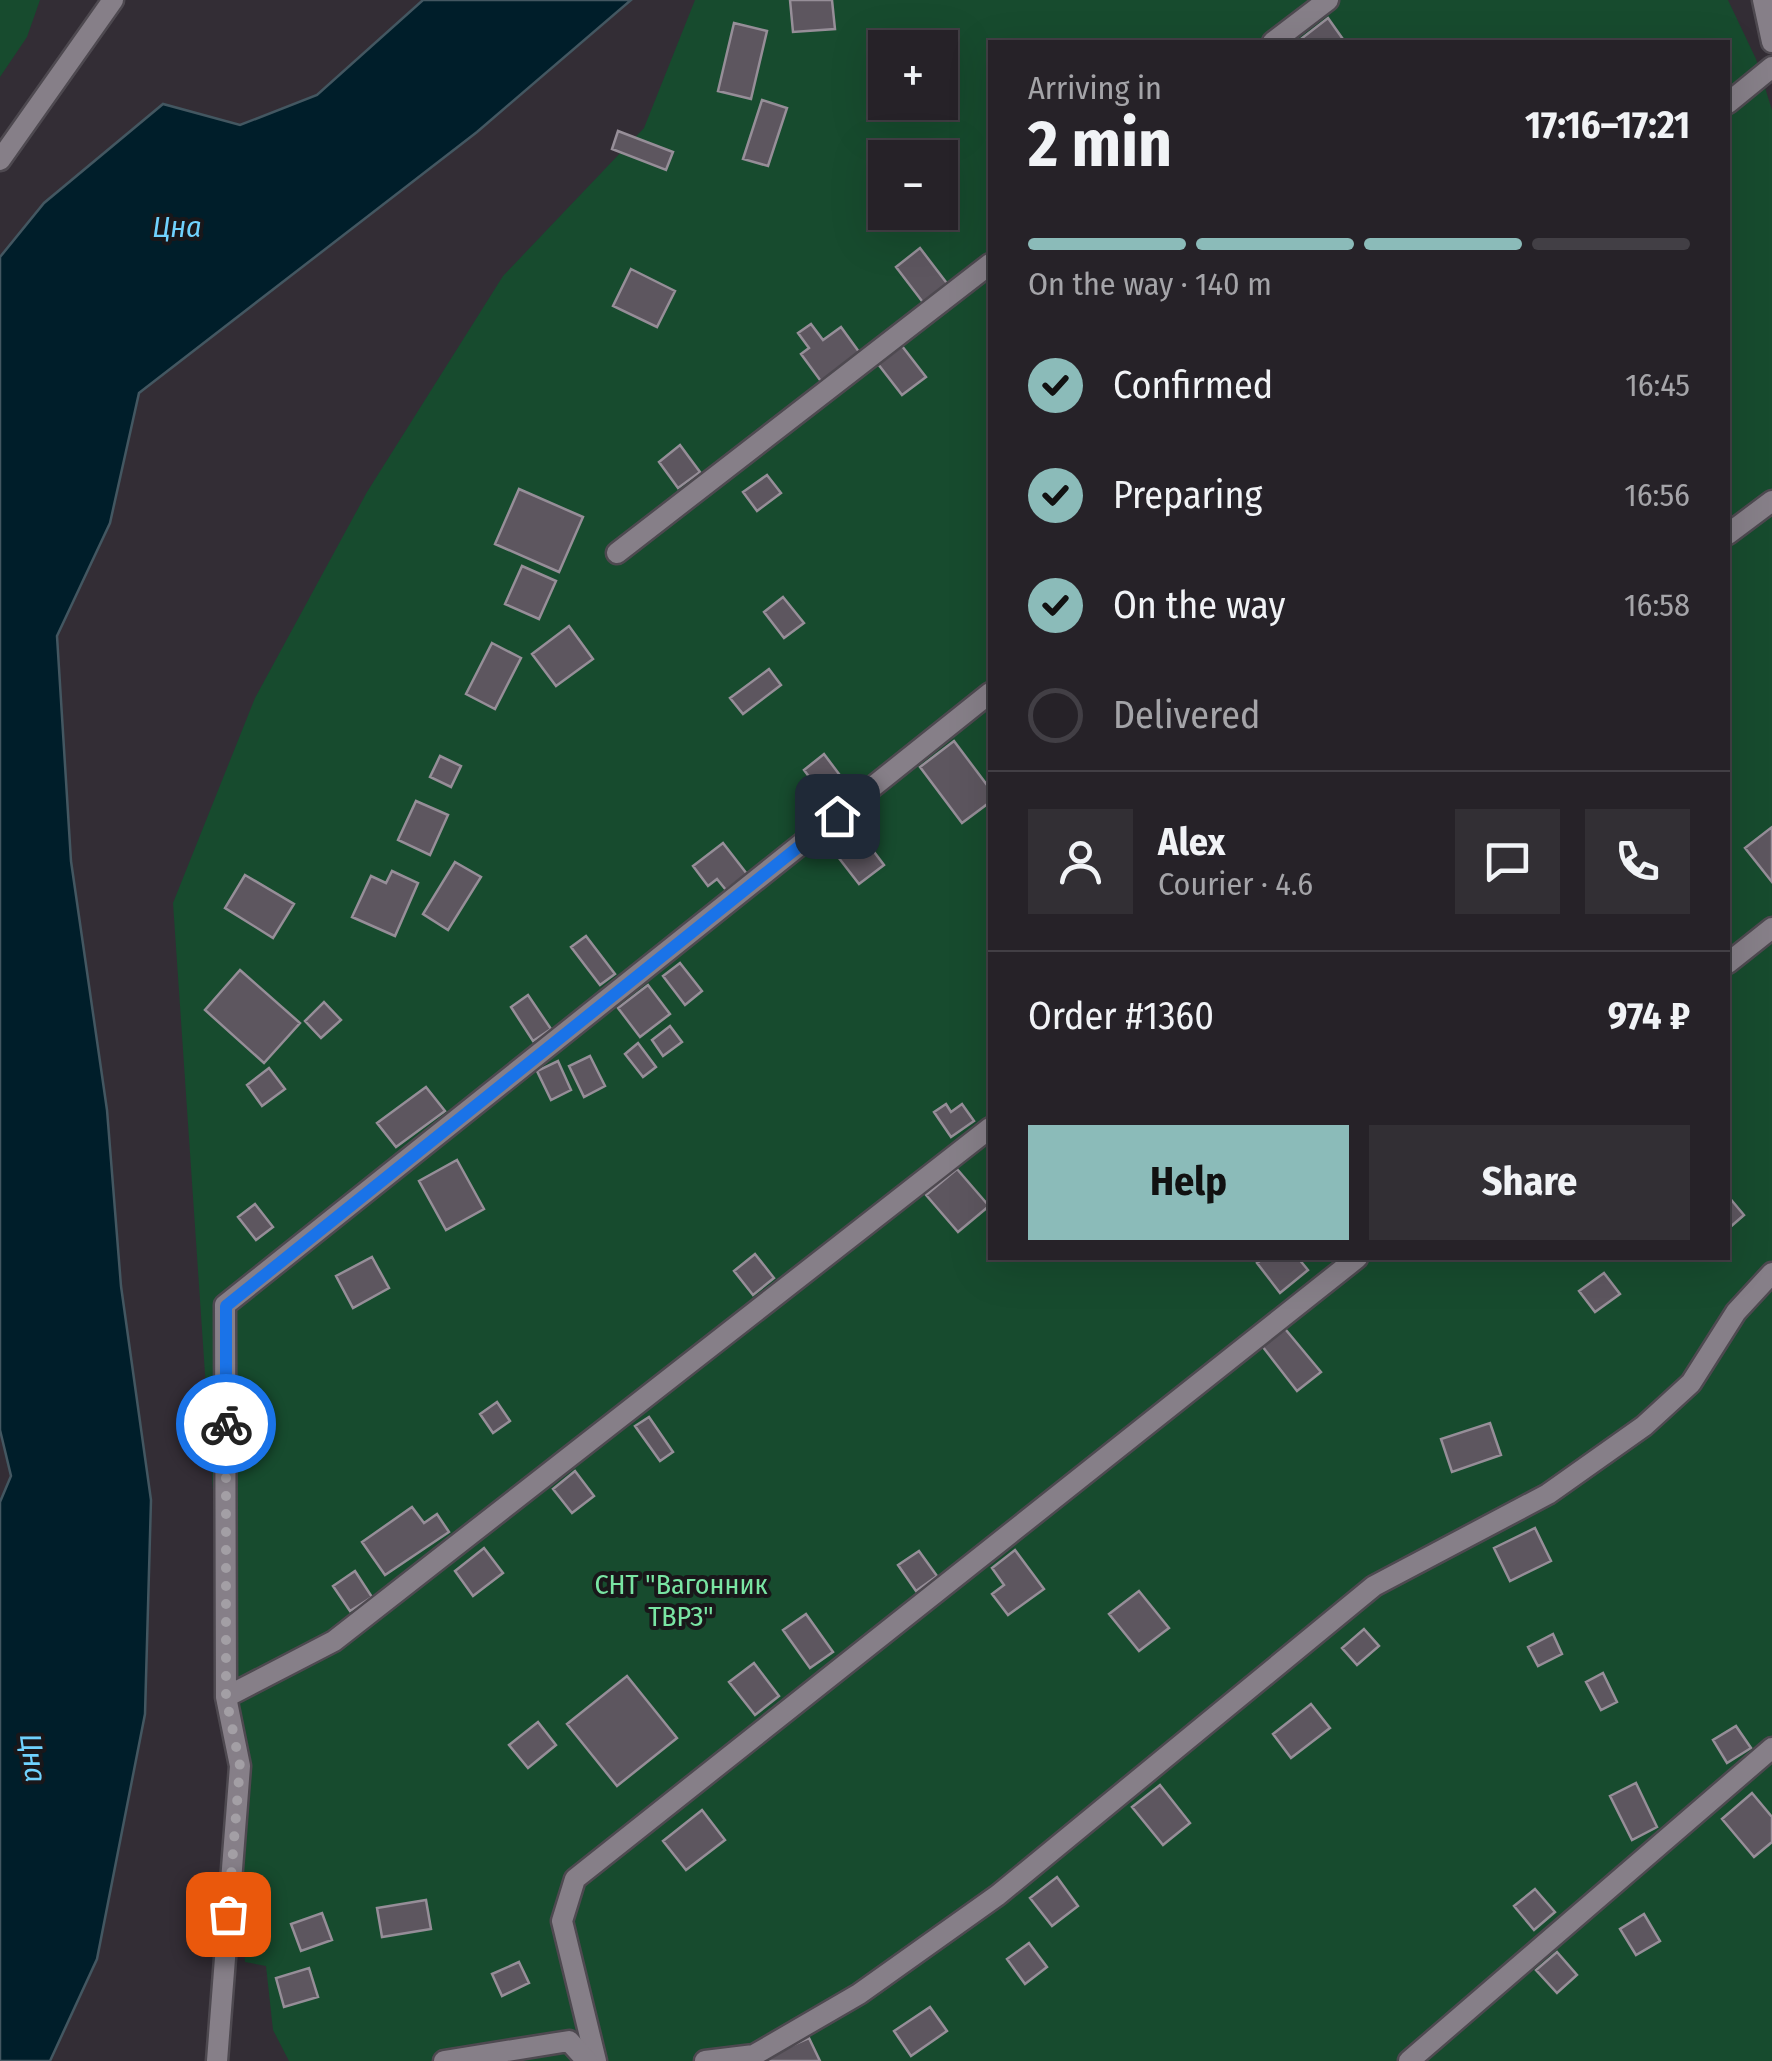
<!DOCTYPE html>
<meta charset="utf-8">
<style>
body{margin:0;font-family:"Fira Sans Condensed",sans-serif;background:#322f34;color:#f1f3f6;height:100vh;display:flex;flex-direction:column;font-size:38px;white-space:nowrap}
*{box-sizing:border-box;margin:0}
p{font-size:32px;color:#a4a4a8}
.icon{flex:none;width:55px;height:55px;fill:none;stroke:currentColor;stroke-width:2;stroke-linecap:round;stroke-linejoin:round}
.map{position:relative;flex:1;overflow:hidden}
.details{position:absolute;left:988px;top:40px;width:742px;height:1220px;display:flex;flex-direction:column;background:#262228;border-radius:0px;box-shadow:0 10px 40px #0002,0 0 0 2px #423f45}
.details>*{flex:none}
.fabs{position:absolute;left:868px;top:30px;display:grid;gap:20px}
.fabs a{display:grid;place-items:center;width:90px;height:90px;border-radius:0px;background:#262228;box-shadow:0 10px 40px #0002,0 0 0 2px #423f45;font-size:50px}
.pin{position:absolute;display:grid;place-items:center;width:85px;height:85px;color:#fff;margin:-42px;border-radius:20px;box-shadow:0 5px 15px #0006}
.courier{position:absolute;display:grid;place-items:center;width:100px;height:100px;margin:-50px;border:8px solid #1a73e8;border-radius:50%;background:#fff;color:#222;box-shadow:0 2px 12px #0007}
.head em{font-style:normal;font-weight:700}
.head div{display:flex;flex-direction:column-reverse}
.head{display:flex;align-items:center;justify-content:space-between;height:170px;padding:0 40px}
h1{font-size:65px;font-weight:700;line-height:75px}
.bar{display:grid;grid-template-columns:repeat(4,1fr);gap:15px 10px;align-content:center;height:120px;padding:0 40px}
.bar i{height:12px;border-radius:8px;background:#423f45}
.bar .on{background:#8bbbb9}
.bar p{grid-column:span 4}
.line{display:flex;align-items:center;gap:25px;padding:0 40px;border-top:2px solid #423f45}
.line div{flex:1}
.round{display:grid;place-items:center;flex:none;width:105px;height:105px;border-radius:0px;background:#322f34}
ol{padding:0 40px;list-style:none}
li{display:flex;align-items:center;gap:30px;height:110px}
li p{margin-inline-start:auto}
li .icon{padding:10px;border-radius:50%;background:#8bbbb9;color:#111;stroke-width:4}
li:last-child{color:#a4a4a8}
li i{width:55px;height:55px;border:5px solid #423f45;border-radius:50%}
.primary-button{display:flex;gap:20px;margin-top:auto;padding:20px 40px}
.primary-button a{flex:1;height:115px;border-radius:0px;background:#8bbbb9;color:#111;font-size:40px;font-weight:700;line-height:115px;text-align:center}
.primary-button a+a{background:#322f34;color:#f1f3f6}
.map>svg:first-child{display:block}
</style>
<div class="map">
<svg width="1772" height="2061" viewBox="0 0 1772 2061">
<rect width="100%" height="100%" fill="#332d35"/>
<path fill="#174b2e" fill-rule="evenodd" d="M0 0H40L27 37 0 77Z
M695 0H1728L1756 59 1772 110V2061H289L273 2030 266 1966 245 1962 173 903 255 698 367 492 503 276 644 128ZM990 42H1728V1258H990ZM885 48H940V102H885ZM885 158H940V212H885Z"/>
<path fill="#001e2a" stroke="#435761" stroke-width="2.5" d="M423 0H631L477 132 139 393 110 523 57 636 71 861 107 1110 121 1286 151 1500 145 1714 97 1959 50 2061H0V1502L11 1476 0 1430V257L44 203 163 104 240 125 317 95Z"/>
<path fill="#5d565f" stroke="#968e98" stroke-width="2.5" d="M790 0H832L835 29 793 32Z
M1328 18 1345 42H1297Z
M734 23 767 31 751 99 718 91Z
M762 100 787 108 768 166 743 159Z
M618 131 673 152 666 170 612 149Z
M897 141 908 156 885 158V172L880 175 870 160Z
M920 248 949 286 925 305 896 267Z
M631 269 675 291 657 327 613 306Z
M811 324 823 340 841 327 862 356 823 384 801 354 809 348 798 333Z
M902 346 926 377 902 395 878 364Z
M680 445 700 472 678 488 659 462Z
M767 475 781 493 757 511 743 492Z
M519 489 583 517 559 572 495 544Z
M522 566 556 581 539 619 505 604Z
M783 597 804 623 784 638 764 612Z
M569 626 593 659 556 686 532 654Z
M492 643 521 658 495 709 466 694Z
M769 669 781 685 743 714 730 698Z
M954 741 990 789V802L962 823 920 767Z
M824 754 851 790 831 806 804 770Z
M440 756 461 766 451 787 430 777Z
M416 801 448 815 430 855 398 840Z
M853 824 884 865 859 884 828 844Z
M1772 827V882L1745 848Z
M723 843 747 874 726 890 717 879 708 886 693 866Z
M455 862 481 877 448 930 423 914Z
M392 871 418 883 395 936 352 917 371 876 386 883Z
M245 875 294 904 273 938 225 908Z
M586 936 615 974 600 985 571 947Z
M680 963 702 991 685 1005 663 976Z
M240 970 300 1023 264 1063 205 1010Z
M648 985 670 1014 640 1037 618 1008Z
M528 995 551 1029 533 1041 511 1007Z
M324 1002 341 1020 321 1038 305 1021Z
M670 1026 682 1042 663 1056 652 1040Z
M638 1043 656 1067 643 1077 625 1054Z
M590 1056 605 1086 584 1097 569 1066Z
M558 1061 571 1090 551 1100 537 1071Z
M269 1068 285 1089 262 1106 247 1085Z
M426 1087 445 1111 396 1147 377 1123Z
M946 1104 951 1112 962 1104 974 1121 951 1137 934 1112Z
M457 1160 484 1209 446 1230 419 1181Z
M957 1169 989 1206 958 1232 926 1195Z
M1728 1196 1744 1215 1728 1229Z
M255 1204 273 1227 256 1240 238 1217Z
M755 1254 774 1278 753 1295 734 1271Z
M372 1257 389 1288 353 1308 336 1276Z
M1264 1258H1298L1308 1270 1280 1293 1257 1263Z
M1604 1273 1620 1294 1595 1312 1579 1291Z
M1281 1324 1321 1372 1297 1391 1259 1342Z
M497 1402 510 1421 493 1433 480 1414Z
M649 1417 673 1452 660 1461 635 1426Z
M1490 1423 1501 1455 1452 1472 1441 1439Z
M575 1471 594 1496 572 1513 553 1489Z
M412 1507 424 1523 437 1514 449 1532 385 1575 362 1542Z
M1535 1528 1551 1561 1510 1581 1494 1548Z
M484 1548 503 1573 473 1596 455 1571Z
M1015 1550 1044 1589 1008 1615 992 1594 1004 1585 992 1568Z
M919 1551 937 1576 916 1591 898 1565Z
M355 1571 372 1597 350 1611 333 1586Z
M1139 1591 1169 1628 1139 1651 1109 1614Z
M806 1614 833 1652 810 1668 783 1630Z
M1364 1629 1379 1646 1357 1665 1342 1648Z
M1553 1634 1562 1654 1538 1666 1528 1647Z
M754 1663 779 1696 755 1715 729 1682Z
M1603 1673 1617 1702 1601 1710 1586 1682Z
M627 1676 677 1738 617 1786 567 1724Z
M1311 1704 1330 1728 1291 1758 1273 1734Z
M538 1722 556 1745 528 1768 509 1745Z
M1736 1726 1751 1748 1727 1763 1713 1740Z
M1636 1783 1657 1827 1632 1840 1610 1796Z
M1160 1785 1190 1823 1163 1845 1132 1807Z
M1752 1793 1772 1817V1842L1754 1857 1722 1819Z
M702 1810 725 1840 686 1870 663 1841Z
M1057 1877 1078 1906 1052 1926 1030 1898Z
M1535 1889 1555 1912 1534 1930 1514 1906Z
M426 1900 431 1929 382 1937 377 1908Z
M322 1913 332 1940 301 1951 291 1924Z
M1644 1914 1660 1941 1636 1955 1620 1929Z
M1029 1943 1047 1967 1025 1984 1007 1959Z
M1557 1952 1577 1975 1557 1993 1536 1970Z
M519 1962 529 1983 502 1996 492 1974Z
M309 1968 318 1997 284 2007 276 1978Z
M930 2007 947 2031 911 2056 894 2031Z
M809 2038 820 2061H767L765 2057Z"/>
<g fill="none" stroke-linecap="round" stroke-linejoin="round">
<defs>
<path id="service" d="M1273 42 1328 0
M617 553 990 264
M1728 963 1772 928
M596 2061 562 1921 575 1879 1357 1258
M1409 2061 1772 1748"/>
<path id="minor" d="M1763 0 1772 42
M1728 103 1772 67
M0 160 113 0
M1728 534 1772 501
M226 1697 225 1305 990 693
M217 2061 240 1766 226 1697 334 1641 990 1128
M444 2061 569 2041 587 2061
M705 2061 754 2055 859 1994 998 1895 1374 1586 1548 1494 1644 1426 1691 1383 1736 1312 1772 1273"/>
</defs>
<use href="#service" stroke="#4e4950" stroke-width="25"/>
<use href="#minor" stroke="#4e4950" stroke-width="25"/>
<use href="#service" stroke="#867f88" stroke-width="20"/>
<use href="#minor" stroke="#867f88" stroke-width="20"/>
</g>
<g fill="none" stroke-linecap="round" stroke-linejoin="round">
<path stroke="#a39fa5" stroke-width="10" stroke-dasharray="0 18" d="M226 1424V1697L240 1766 228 1914"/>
<path stroke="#1a73e8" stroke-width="12" d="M226 1424V1306L837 816"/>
</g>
<g text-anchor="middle" stroke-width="8" stroke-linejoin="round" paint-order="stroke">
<g font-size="28" fill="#79e5a3" stroke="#19171a">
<text x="681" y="1594">СНТ "Вагонник<tspan x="681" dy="32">ТВРЗ"</tspan></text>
</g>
<g font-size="30" font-style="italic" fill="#70d2fe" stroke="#19171a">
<text x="177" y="237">Цна</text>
<text transform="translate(33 1758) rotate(82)" y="10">Цна</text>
</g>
</g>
</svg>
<div class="fabs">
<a>+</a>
<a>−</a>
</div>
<div class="pin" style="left:228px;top:1914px;background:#ea580c"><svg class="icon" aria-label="bag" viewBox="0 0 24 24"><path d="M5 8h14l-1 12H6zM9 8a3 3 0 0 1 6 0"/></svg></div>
<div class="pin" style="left:837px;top:816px;background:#1f2937"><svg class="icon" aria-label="home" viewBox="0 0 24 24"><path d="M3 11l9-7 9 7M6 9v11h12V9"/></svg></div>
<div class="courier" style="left:226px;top:1424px"><svg class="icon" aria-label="bike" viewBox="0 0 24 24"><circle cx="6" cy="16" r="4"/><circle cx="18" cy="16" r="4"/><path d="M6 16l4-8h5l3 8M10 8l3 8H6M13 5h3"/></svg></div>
<section class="details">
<div class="head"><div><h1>2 min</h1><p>Arriving in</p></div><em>17:16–17:21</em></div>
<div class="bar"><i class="on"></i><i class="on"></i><i class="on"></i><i></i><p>On the way · 140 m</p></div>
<ol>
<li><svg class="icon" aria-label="check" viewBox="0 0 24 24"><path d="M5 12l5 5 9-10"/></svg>Confirmed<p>16:45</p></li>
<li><svg class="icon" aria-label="check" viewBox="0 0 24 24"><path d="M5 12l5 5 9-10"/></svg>Preparing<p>16:56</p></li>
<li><svg class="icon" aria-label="check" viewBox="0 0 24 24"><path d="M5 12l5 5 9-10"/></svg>On the way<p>16:58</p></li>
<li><i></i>Delivered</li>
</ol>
<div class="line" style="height:180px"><a class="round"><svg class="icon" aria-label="person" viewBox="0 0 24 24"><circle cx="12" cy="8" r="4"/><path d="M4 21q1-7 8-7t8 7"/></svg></a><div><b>Alex</b><p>Courier · 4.6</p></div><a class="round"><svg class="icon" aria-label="chat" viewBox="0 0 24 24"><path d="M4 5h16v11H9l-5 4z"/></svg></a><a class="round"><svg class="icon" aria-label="phone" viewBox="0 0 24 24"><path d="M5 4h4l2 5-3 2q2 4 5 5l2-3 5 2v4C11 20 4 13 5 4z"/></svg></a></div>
<div class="line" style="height:130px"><div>Order #1360</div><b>974 ₽</b></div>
<div class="primary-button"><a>Help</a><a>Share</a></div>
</section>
</div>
